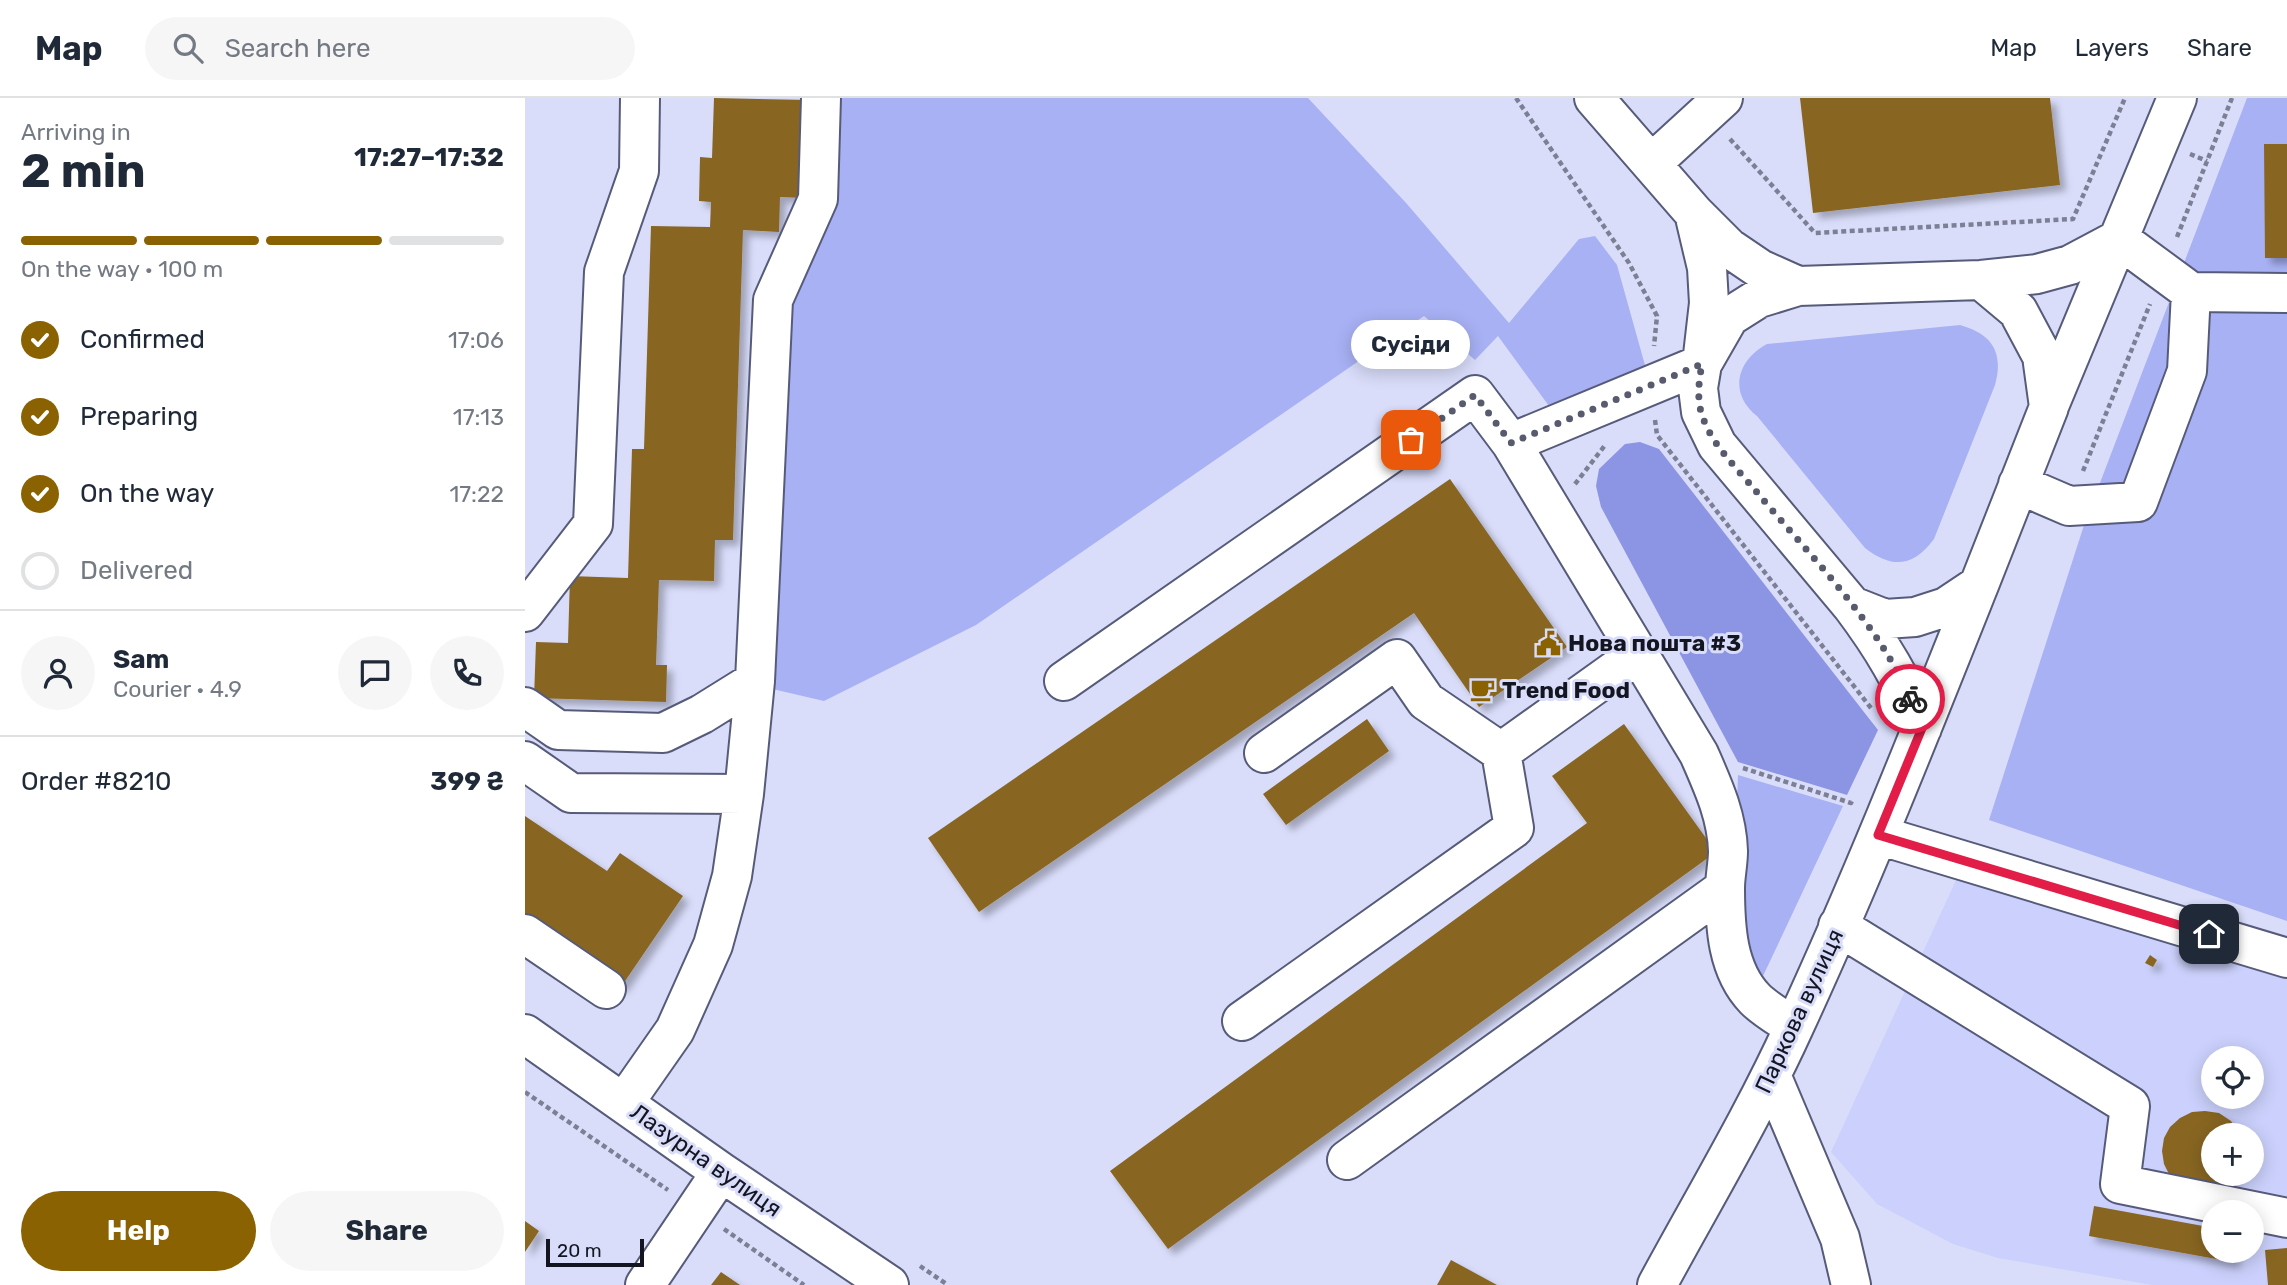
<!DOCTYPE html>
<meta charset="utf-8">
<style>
body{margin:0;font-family:Rubik,sans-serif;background:#f6f6f7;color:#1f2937;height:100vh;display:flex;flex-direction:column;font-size:26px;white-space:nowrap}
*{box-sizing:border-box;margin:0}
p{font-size:23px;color:#747a83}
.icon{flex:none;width:38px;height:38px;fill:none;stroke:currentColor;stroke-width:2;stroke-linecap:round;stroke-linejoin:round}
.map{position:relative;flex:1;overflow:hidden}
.sheet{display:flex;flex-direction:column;background:#fff;width:525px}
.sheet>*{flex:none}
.buttons{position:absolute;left:1676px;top:948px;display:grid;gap:14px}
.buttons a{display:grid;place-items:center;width:63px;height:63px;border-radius:50%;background:#fff;box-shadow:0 4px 18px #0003;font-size:35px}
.scale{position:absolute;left:21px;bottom:18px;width:98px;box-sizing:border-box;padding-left:7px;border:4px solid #131521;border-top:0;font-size:19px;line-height:24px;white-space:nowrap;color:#131521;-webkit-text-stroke:5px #d9ddfa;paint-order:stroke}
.pin{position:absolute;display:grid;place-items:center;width:60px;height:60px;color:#fff;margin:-30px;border-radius:14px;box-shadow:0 4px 10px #0006}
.courier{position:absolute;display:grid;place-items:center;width:70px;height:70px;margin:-35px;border:5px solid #e11d48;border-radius:50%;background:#fff;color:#222;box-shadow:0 2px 9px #0007}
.bubble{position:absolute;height:49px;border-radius:24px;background:#fff;box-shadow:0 4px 18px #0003;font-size:23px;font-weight:700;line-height:49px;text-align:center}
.head em{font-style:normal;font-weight:700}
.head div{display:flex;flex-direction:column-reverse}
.head{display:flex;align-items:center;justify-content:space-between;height:119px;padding:0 21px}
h1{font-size:46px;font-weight:700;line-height:52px}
.bar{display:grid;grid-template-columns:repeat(4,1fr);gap:10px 7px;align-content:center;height:84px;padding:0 21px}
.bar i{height:9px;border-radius:5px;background:#e0e1e3}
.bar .current{background:#8a6201}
.bar p{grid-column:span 4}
.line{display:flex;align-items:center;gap:18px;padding:0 21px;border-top:2px solid #e0e1e3}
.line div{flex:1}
.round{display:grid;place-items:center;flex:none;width:74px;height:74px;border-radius:37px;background:#f6f6f7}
ol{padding:0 21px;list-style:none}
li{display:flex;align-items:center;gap:21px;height:77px}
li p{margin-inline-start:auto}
li .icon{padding:7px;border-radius:50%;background:#8a6201;color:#fff;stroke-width:4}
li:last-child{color:#747a83}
li i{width:38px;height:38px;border:4px solid #e0e1e3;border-radius:50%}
.primary-button{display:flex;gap:14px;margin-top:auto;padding:14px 21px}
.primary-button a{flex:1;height:80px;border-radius:42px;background:#8a6201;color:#fff;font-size:28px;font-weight:700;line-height:80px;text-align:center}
.primary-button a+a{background:#f6f6f7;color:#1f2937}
header{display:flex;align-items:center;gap:42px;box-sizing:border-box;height:98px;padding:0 35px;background:#fff;border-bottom:2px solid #e0e1e3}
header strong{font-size:33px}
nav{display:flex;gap:38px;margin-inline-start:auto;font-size:24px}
.search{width:490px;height:63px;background:#f6f6f7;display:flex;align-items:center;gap:18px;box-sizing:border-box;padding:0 24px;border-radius:38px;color:#747a83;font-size:26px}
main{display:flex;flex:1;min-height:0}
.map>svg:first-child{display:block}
</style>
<header>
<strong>Map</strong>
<div class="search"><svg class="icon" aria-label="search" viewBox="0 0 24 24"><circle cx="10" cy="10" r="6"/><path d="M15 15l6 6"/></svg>Search here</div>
<nav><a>Map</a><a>Layers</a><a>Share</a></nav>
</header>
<main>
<section class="sheet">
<div class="head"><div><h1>2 min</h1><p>Arriving in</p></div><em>17:27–17:32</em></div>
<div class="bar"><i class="current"></i><i class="current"></i><i class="current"></i><i></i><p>On the way · 100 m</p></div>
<ol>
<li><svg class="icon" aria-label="check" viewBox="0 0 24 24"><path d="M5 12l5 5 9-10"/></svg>Confirmed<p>17:06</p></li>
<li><svg class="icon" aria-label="check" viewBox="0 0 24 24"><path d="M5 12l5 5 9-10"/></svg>Preparing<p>17:13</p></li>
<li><svg class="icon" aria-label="check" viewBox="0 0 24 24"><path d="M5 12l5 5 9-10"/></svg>On the way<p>17:22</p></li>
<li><i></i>Delivered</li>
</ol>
<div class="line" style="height:126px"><a class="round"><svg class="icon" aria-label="person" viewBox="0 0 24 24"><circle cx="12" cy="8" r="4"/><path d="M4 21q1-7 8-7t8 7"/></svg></a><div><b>Sam</b><p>Courier · 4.9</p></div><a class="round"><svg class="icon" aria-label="chat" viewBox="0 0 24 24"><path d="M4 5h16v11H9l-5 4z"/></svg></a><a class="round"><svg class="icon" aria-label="phone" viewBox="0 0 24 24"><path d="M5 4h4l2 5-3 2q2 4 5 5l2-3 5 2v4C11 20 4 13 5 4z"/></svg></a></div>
<div class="line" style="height:91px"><div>Order #8210</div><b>399 ₴</b></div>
<div class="primary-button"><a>Help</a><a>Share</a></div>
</section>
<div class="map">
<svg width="1762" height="1187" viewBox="0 0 1762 1187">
<defs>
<filter id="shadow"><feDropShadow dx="6" dy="6" stdDeviation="3.5" flood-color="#0004"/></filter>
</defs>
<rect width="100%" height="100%" fill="#d9ddfa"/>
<path fill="#cbd1fc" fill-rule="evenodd" d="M1432 780 1762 874V1187H1627L1473 1160 1428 1146 1352 1106 1306 1054ZM1689 961H1727V999H1689ZM1689 1038H1727V1076H1689ZM1689 1115H1727V1153H1689Z"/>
<path fill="#a8b1f4" d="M298 0H783L882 106 984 225 1054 141 1070 138 1092 167 1123 278 1024 308 973 238 950 262 899 218 451 527 299 603 239 589 254 226Z
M1722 0H1762V823L1464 722 1560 424Z
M1435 227C1467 236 1479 254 1470 287L1409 441C1388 469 1367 471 1340 450L1232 318C1203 295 1212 262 1242 246Z
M1213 677 1318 708 1238 878 1214 842 1210 752Z"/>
<path fill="#8c94e4" d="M1115 344 1134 351 1353 632 1322 697 1213 664 1076 409 1071 388 1074 371 1100 346Z"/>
<path fill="#886623" filter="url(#shadow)" d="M189 0 285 2 281 100 255 99 254 134 218 132 208 442H190L189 483 134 482 131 567H142L141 604 9 600 11 544 43 545 45 478 103 480 107 351H119L126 128 185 129 186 104 174 103 175 59 187 60Z
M1275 0H1525L1535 87 1288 115Z
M1739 46H1762V160H1740Z
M925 381 1042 549 954 609 889 515 454 814 403 740Z
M842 621 864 653 761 727 738 696Z
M1099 626 1191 754 643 1151 585 1073 1062 725 1027 678Z
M0 718 82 773 95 755 158 798 96 889 0 824Z
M1625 857 1632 862 1628 869 1620 865Z
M1680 1013 1694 1015 1706 1023 1716 1038H1689V1076H1712L1705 1085 1693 1092 1645 1078 1639 1066 1637 1053 1639 1040 1645 1029 1655 1020 1667 1014Z
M1569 1108 1689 1130V1153H1710L1708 1164 1564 1138Z
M0 1123 14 1133 0 1154Z
M1762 1150V1187H1743L1740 1152Z
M926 1162 972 1187H912Z
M196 1174 215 1187H186Z"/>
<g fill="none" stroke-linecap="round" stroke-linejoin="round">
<defs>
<path id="minor" d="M1069 0 1169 115 1204 150 1235 171 1273 188
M1127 65 1198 0
M1169 115 1182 170 1184 205 1177 266 986 345 1174 656C1188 688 1202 718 1203 753 1203 766 1200 778 1200 790 1200 829 1202 872 1230 901 1241 912 1256 920 1269 929
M1594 141 1666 194 1762 195
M1456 182 1493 213 1517 258 1524 309 1454 487 1421 509 1390 519 1360 521 1327 508 1192 347 1176 314 1173 290 1177 266 1204 219 1234 200 1273 188 1456 182 1512 176 1545 167 1594 141
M1524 308 1652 0
M1493 386 1544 408 1613 404 1662 273 1666 194
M1327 508C1357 548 1378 583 1397 630
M0 514 68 426 79 174 114 73 115 0
M539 583 950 297 986 345
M0 609 33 632 138 635 177 616 230 583
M976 654 1113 556
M0 663 46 695 219 696
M1353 737 1762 860
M1313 828 1605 1008 1595 1086 1762 1120
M0 836 81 891
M717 923 989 730 976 654 901 603 872 561 739 655
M0 936 196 1074 364 1187
M1246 977 1315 1140 1326 1187
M99 1005 150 932 188 847 207 778 219 696 230 583 248 202 293 101 296 0
M822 1062 1200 790
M120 1187 196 1074
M1132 1187C1178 1102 1229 1017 1269 929 1336 784 1395 635 1454 487"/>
</defs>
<use href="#minor" stroke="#575b7a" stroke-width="42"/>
<path stroke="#7d8095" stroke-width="4.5" stroke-dasharray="5 3.5" stroke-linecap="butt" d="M991 0 1104 165 1132 218 1129 248
M1205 41 1290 135 1548 121 1600 0
M1665 56 1682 63
M1652 139 1707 0
M1130 322 1132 337 1346 610
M1558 373 1625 206
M1050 386 1081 346
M1218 670 1326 705 1328 701
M0 994 143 1092
M199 1131 279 1187
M395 1168 423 1187"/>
<use href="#minor" stroke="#fff" stroke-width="38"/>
</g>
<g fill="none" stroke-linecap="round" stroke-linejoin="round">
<path stroke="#585b6d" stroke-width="7" stroke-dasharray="0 12.6" d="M886 342 950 297 986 345 1177 266C1174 282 1172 298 1176 314 1185 345 1210 368 1230 392 1280 452 1357 529 1385 601"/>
<path stroke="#e11d48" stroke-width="9" d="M1385 601 1397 630 1353 737 1684 836"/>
</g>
<defs>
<symbol id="civic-bare" viewBox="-9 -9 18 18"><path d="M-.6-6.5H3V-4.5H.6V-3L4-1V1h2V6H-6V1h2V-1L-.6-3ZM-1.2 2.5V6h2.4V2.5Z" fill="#8a6201" stroke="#d9ddfa" stroke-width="2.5" paint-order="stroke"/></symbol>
<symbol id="cafe-bare" viewBox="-9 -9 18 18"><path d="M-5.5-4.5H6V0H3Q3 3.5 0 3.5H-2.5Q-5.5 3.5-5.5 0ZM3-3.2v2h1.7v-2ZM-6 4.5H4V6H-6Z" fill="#8a6201" stroke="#d9ddfa" stroke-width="2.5" paint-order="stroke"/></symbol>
</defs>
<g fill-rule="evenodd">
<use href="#civic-bare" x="1006" y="528" width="35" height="35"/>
<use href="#cafe-bare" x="940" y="574" width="35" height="35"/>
</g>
<g text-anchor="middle" stroke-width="6" stroke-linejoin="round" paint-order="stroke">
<g font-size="23" font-weight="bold" fill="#131521" stroke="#d9ddfa" text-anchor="start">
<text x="1043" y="553">Нова пошта #3</text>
<text x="977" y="600">Trend Food</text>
</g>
<g font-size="23" fill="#131521" stroke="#d9ddfa">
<text transform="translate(1274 913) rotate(-65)" y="8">Паркова вулиця</text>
<text transform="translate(181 1062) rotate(35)" y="8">Лазурна вулиця</text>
</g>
</g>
</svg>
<div class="buttons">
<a><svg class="icon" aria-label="locate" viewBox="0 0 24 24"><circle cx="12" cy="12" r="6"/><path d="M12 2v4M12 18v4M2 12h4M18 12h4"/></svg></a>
<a>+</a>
<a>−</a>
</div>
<div class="scale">20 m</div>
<div class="pin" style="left:886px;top:342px;background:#ea580c"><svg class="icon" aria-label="bag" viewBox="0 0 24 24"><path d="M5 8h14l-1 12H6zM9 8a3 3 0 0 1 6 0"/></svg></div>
<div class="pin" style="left:1684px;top:836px;background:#1f2937"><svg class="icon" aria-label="home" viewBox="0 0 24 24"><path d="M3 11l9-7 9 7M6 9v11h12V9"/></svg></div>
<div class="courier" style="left:1385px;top:601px"><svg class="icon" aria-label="bike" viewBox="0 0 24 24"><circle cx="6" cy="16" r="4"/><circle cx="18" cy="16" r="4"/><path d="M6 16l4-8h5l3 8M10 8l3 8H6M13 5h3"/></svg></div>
<div class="bubble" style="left:826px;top:222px;width:119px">Сусіди</div>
</div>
</main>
